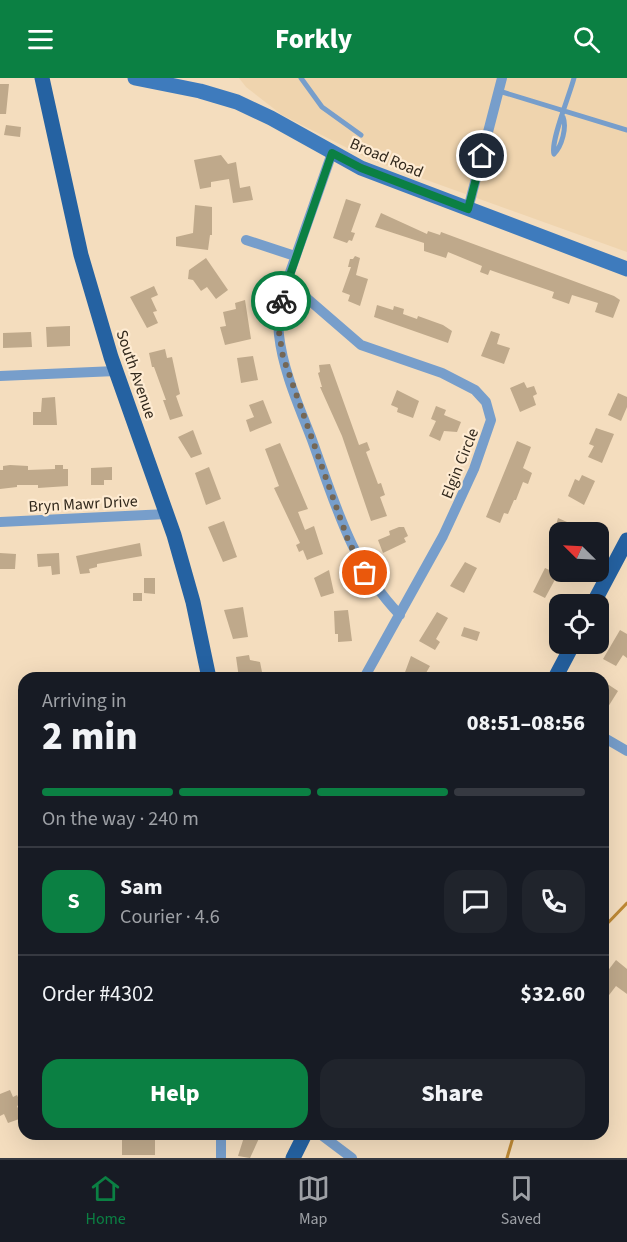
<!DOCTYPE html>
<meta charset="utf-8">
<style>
body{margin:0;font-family:"Source Sans 3",sans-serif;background:#20242c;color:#f1f3f6;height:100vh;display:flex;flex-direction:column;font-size:22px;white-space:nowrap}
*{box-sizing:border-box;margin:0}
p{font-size:20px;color:#9ea1a6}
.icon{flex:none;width:33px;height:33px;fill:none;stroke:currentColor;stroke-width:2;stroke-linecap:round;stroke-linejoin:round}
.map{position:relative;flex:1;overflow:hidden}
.drawer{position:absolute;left:18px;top:594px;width:591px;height:468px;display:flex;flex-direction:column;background:#171b24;border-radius:18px;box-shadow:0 6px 24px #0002}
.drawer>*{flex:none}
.needle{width:39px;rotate:294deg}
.fabs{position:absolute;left:549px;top:444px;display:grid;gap:12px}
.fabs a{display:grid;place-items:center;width:60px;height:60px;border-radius:12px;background:#171b24;box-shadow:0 6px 24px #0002;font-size:30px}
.pin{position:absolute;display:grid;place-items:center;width:51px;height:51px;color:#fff;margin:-26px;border:3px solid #fff;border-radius:50%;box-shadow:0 2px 6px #0007}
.courier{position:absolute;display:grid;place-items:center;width:60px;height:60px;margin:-30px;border:4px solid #0b8043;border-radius:50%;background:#fff;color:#222;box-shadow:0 2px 8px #0007}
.headline em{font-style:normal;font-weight:800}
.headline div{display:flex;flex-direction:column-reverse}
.headline{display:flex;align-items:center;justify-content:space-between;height:102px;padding:0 24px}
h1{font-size:39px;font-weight:800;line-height:45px}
.bar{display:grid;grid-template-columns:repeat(4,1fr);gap:9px 6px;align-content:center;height:72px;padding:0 24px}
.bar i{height:8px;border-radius:4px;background:#363941}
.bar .selected{background:#0b8043}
.bar p{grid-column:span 4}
.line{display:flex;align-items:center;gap:15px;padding:0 24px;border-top:2px solid #363941}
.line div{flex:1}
.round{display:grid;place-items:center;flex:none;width:63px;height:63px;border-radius:18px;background:#20242c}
.primary-button{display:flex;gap:12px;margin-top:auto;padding:12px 24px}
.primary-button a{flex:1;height:69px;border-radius:18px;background:#0b8043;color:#fff;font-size:24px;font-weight:800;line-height:69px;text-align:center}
.primary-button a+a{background:#20242c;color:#f1f3f6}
header{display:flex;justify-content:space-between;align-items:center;height:78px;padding:0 24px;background:#0b8043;color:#fff;font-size:27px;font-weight:800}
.menu{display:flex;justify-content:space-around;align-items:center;height:84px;border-top:2px solid #363941;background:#171b24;font-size:16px;color:#9ea1a6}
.menu a{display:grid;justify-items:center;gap:3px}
.menu .selected{color:#0b8043}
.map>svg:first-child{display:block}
</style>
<header><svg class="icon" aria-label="menu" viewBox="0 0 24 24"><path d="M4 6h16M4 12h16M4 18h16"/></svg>Forkly<svg class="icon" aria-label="search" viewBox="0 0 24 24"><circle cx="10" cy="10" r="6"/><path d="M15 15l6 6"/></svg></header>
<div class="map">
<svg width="627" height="1080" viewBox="0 0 627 1080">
<rect width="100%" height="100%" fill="#f4ddbe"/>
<path fill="#efd4ae" d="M239 0H627V174L371 82 282 37 246 9Z"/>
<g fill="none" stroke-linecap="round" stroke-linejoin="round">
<path stroke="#be8935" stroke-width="3" d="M603 850 627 825
M507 1080 514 1056"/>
</g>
<path fill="#bfa98b" d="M0 6H9L6 36H0Z
M6 47 21 49 20 59 4 57Z
M221 77 228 86 236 84 240 110 250 108 253 122 233 125 229 101 211 104V109L200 111 194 82Z
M346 121 361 126 351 154 355 155 352 163 349 162 347 165 333 160Z
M195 127 212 129V157H210L208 172 176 168V159L193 155Z
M381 135 427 156 428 153 440 157 441 154 614 218 620 222 613 240 595 234 598 225 572 217 569 226 552 220 554 214 490 192 488 197 480 194 482 188 448 174 446 180 424 173V165L375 149Z
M355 178 360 180 356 197 368 201 360 228 348 223 350 217 342 214 351 189H348L350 181H353Z
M206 180 228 212 216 221 207 209 201 213 193 202 188 201 189 192Z
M154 208 158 217 151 220 157 233 153 234 158 245 147 250 130 219Z
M245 222 251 261 225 267 220 249 226 248 223 234 236 231 235 225Z
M377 227 393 232 394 228 404 231 403 236 417 241 418 238 443 247 452 253 448 265 374 239Z
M70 248V268L47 269 46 249Z
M491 253 500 256 497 266 510 270 504 286 481 278Z
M31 254 32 269 3 270V255Z
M165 271 167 280 172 279 180 316 176 318 183 338 170 342 163 322H166L154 289H152L149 275Z
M253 278 258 302 241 305 237 280Z
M330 286 359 367 367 364 370 372 366 374 378 406 381 405 385 417 380 419 387 438 371 443 342 358 320 309H322L318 295 320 294 319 287Z
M524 304 527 310 534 308 537 316 533 318 536 327 520 334 510 310Z
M397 312 419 323 413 340 397 334 398 330 391 327Z
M618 315 627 319V329L621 343 608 337Z
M55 319 57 347H33V334H41L42 320Z
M263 322 272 345 250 354 246 342 254 339 249 327Z
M436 328 446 332 444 337 461 344 457 354 444 353 440 363 429 358 436 343 431 341Z
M596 350 614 356 602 385 588 379 594 368 589 366Z
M193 352 202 376 191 380 178 359Z
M517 363 531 369 523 390 532 395 528 406 523 404 516 422H514L508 436 504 435 500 445 486 439Z
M280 365 308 431 298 434 305 452 314 448 323 476 307 482 303 472 299 474 296 467 300 465 274 410 279 408 265 371Z
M10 387 28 388V392L55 391V387H63V391H68V408L38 410V407H17V409L0 411V392H3V388Z
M112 389V402H104V407H91V390Z
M209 389 221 421 206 427 195 395Z
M582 397 595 403 584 427 568 418 575 401 579 403Z
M558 440 576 448 573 454H554Z
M224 443 237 479 223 484 208 449Z
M399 449H404L408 458 404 460 406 464 383 475 378 462 390 457 389 453Z
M140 465 142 478 97 486V489L89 491 90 495 80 496 76 478Z
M0 475 16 476 15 491H0Z
M59 475 60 496 52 497 51 488 38 489 37 476Z
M465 484 477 490 464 515 450 508Z
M545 490 558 496 545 520 533 514Z
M329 492 334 515 321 519 314 500Z
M144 500H155V516L144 515Z
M133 515H142V523H133Z
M243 529 248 559 233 561 224 532Z
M348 532 352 563 338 564V556H335L334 533Z
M437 534 448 540 436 561 440 564 435 572 419 563Z
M464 549 480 554 477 563 461 558Z
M620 552 627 556V580L623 577 616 588 603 581Z
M249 577 250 582 260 584 262 594 252 596V600H239L236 579Z
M411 578 430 588 426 595 420 594 417 600 404 597Z
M603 603 618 613 603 637Z
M616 882 627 891V916L616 908 603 925V899Z
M10 1012 13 1019 17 1017 21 1026 17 1028 22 1040 8 1045 4 1036 0 1038V1016Z
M245 1056H261L250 1080 238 1078Z
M155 1059V1077H122V1060Z"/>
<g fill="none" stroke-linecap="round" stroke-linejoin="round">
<path stroke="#779ecb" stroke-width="5" d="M301 0 322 29 361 57
M499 13 627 52
M563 39C567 49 562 68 554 76 550 64 570 16 574 0"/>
<path stroke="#779ecb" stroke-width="10" d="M332 75 287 203C282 220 277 239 279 257 283 293 299 328 312 362 335 425 352 488 400 537
M468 131 502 0
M246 162 295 178
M287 203 361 267 442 295 475 312 486 324 491 342 474 391 443 458 364 600
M0 298 116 293
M0 444 167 436
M603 659 627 673
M320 1056 352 1080
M221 1080V1056"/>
<path stroke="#3e7bbd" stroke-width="15" d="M135 0 200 13 237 24 271 40 361 90 627 191"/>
<path stroke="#2562a2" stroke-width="15" d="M42 0 81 177 111 279 174 457 193 524 209 600
M593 526 627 462
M555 600 573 566
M293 1080 305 1056"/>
</g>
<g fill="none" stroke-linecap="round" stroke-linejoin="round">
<path stroke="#756755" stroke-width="6" stroke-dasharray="0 10.8" d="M281 223 279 254 283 279 348 462 365 495"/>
<path stroke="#0b8043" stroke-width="8" d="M281 223 332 75 361 90 468 131 482 78"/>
</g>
<g text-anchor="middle" stroke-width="4.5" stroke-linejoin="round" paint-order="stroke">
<g font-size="16" fill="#31281c" stroke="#feebd2">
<text transform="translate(387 79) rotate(23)" y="6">Broad Road</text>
<text transform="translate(137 296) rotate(71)" y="6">South Avenue</text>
<text transform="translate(459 385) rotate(-68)" y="6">Elgin Circle</text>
<text transform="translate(83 425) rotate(-3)" y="6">Bryn Mawr Drive</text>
</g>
</g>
</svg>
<div class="fabs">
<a><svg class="needle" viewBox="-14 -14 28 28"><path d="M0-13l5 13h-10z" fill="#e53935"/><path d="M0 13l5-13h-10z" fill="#9ea1a6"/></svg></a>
<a><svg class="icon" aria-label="locate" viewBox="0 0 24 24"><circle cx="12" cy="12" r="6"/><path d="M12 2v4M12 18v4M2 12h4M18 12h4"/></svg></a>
</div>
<div class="pin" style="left:365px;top:495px;background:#ea580c"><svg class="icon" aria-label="bag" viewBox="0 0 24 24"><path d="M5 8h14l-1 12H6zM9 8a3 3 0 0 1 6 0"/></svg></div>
<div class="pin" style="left:482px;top:78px;background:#1f2937"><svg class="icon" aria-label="home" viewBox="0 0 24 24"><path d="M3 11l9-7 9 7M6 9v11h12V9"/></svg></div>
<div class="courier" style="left:281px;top:223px"><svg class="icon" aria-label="bike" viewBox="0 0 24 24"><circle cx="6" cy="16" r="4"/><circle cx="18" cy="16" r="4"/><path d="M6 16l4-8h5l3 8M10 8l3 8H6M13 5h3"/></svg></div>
<section class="drawer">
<div class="headline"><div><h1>2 min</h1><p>Arriving in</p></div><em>08:51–08:56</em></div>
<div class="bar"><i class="selected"></i><i class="selected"></i><i class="selected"></i><i></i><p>On the way · 240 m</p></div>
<div class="line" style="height:108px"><b class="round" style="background:#0b8043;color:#fff">S</b><div><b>Sam</b><p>Courier · 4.6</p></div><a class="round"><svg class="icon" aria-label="chat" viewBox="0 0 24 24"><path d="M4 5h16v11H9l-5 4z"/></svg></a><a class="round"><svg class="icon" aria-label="phone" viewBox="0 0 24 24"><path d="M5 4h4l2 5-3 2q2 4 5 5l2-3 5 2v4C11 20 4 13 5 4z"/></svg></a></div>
<div class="line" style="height:78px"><div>Order #4302</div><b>$32.60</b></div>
<div class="primary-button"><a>Help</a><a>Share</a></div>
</section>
</div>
<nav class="menu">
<a class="selected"><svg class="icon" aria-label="home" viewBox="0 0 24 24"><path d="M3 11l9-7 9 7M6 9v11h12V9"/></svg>Home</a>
<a><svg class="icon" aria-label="map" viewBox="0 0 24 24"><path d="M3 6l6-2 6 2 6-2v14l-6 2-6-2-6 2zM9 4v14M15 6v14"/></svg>Map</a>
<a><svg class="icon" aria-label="saved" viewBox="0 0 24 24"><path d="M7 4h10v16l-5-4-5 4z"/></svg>Saved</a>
</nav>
